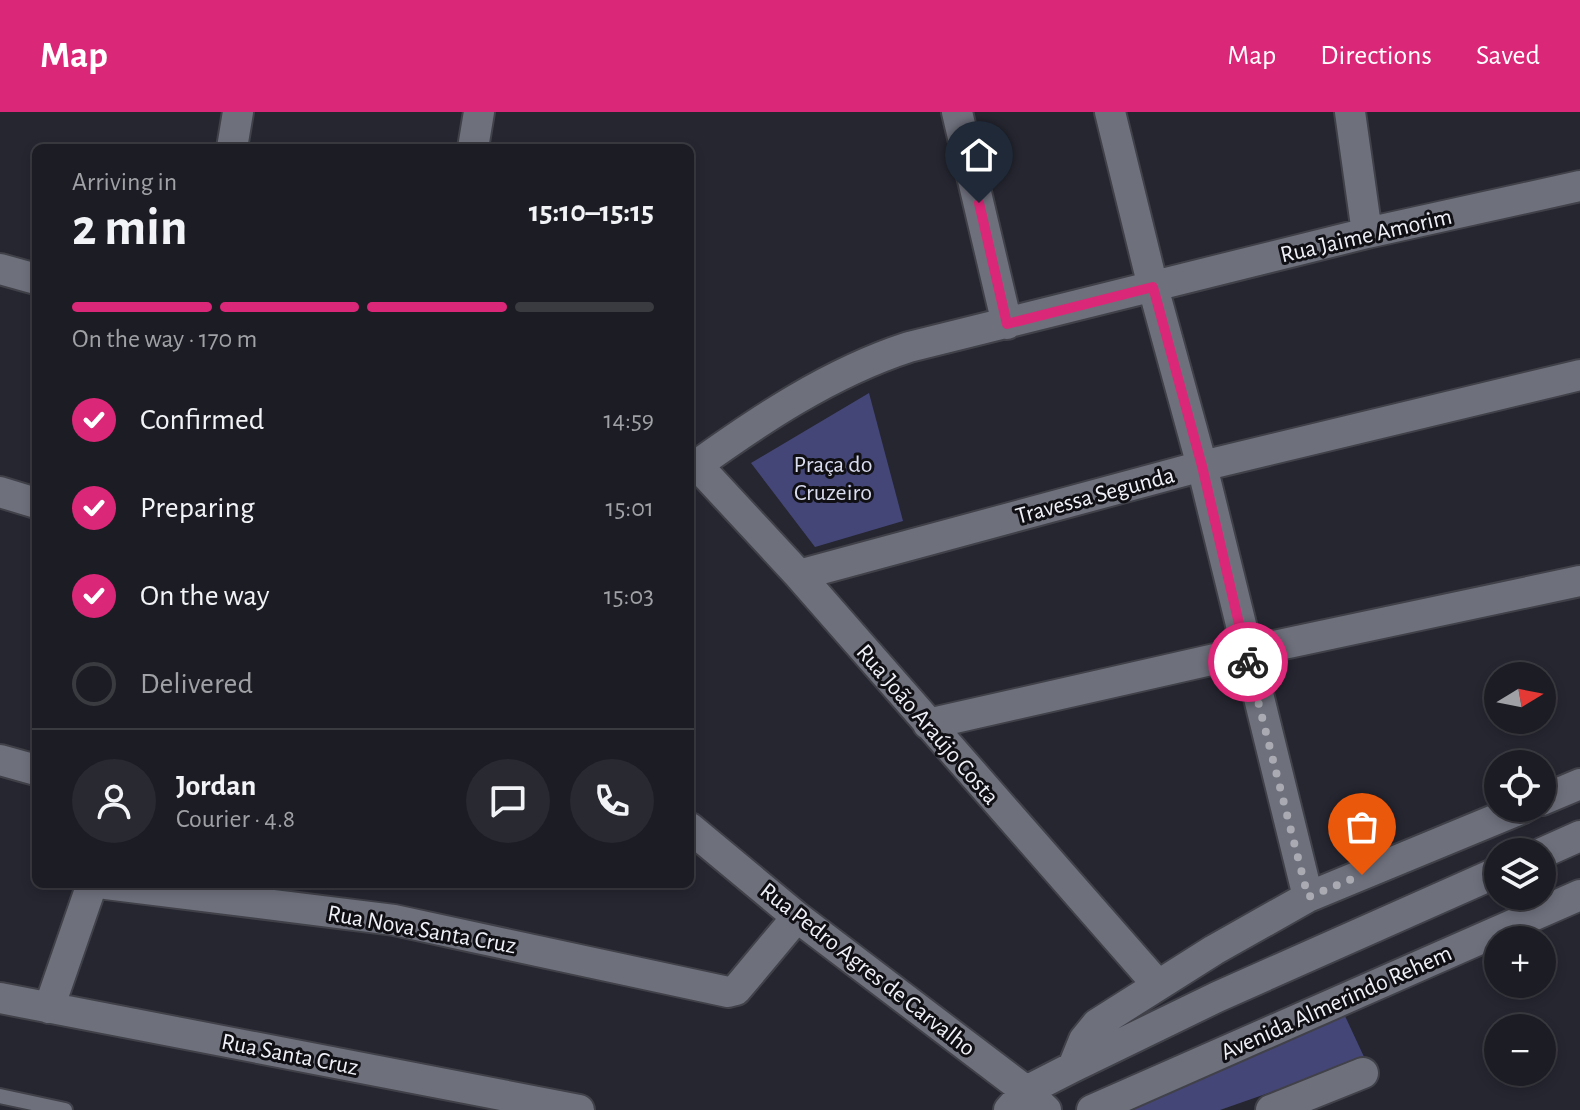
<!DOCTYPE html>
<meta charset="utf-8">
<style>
body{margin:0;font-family:"Alegreya Sans",sans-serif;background:#292931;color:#f1f3f6;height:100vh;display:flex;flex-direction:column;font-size:30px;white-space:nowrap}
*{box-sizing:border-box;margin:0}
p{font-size:26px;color:#a0a1a6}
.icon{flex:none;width:44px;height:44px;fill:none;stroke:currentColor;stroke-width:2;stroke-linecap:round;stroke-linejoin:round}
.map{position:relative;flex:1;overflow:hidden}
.drawer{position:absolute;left:32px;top:32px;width:662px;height:744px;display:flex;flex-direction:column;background:#1c1c24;border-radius:12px;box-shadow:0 4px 12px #0003,0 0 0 2px #3a3a41}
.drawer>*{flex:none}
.needle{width:52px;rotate:80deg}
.tools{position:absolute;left:1484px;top:550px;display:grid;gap:16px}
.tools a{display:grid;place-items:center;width:72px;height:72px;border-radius:50%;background:#1c1c24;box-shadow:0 4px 12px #0003,0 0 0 2px #3a3a41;font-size:40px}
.pin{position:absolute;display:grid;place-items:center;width:68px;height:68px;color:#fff;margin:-82px -34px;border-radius:50% 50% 50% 0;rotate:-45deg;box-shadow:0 0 8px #0007}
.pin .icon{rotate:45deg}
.courier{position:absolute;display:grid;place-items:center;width:80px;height:80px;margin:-40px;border:6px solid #db2777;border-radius:50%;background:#fff;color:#222;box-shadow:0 2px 10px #0007}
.summary em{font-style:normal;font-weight:700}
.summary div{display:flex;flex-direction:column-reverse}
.summary{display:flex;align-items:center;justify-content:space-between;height:136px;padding:0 40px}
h1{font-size:52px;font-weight:700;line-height:60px}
.bar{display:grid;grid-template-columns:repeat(4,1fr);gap:12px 8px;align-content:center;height:96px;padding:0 40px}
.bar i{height:10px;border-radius:6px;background:#3a3a41}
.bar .active{background:#db2777}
.bar p{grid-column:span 4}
.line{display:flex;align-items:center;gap:20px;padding:0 40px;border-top:2px solid #3a3a41}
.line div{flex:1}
.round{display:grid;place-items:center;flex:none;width:84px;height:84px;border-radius:42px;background:#292931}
ol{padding:0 40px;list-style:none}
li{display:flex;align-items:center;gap:24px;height:88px}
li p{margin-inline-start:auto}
li .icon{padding:8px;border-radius:50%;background:#db2777;color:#fff;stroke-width:4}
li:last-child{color:#a0a1a6}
li i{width:44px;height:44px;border:4px solid #3a3a41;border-radius:50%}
header{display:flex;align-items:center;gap:48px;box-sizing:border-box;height:112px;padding:0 40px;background:#db2777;color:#fff}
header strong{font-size:38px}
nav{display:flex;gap:44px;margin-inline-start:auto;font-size:28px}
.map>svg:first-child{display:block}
</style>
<header>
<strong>Map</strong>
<nav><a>Map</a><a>Directions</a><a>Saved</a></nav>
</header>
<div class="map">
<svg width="1580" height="998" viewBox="0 0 1580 998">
<rect width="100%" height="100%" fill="#252630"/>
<path fill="#454678" d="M869 281 903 409 815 435 751 351Z
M1345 904 1365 947 1220 998H1125Z"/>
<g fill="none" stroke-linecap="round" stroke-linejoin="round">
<defs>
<path id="service" d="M0 984 65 998"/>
<path id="minor" d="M957 0 1007 212
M1110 0 1153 175 1202 354 1308 785
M1350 0 1367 121
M232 36 238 0
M473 36 479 0
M0 157 36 167
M697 353 799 463 1157 872
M690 358C758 309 829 261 909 235L1367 121 1580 74
M0 380 36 391
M799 463 1202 354 1580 263
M928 612 1246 540 1580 469
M0 648 36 658
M1542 688 1580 672
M690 716 797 805 1026 979 1046 998
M1542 741 1580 724
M106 772 394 808 728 880 736 878 797 805
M0 886 579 998
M49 896 92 772
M1073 955 1084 928 1097 912 1214 838 1308 785 1523 696
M1009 998 1026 979 1073 955 1217 885 1498 760
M1092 998 1580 783
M1271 998 1363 961"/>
</defs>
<use href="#service" stroke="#404149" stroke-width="18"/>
<use href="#minor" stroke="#404149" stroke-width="34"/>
<use href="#service" stroke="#6e707c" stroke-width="14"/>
<use href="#minor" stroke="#6e707c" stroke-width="30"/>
</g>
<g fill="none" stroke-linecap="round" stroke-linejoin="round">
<path stroke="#a9aab2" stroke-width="8" stroke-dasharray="0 14.4" d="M1248 550 1308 785 1362 763"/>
<path stroke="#db2777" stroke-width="10" d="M979 91 1007 212 1153 175 1202 354 1248 550"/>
</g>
<g text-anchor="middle" stroke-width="6" stroke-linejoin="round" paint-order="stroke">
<g font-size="24" fill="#f0f1f8" stroke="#0f0f14">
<text transform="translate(1366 123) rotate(-13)" y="8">Rua Jaime Amorim</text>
<text transform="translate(1095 383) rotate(-15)" y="8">Travessa Segunda</text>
<text transform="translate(928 612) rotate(49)" y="8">Rua João Araújo Costa</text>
<text transform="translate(422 817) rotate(10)" y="8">Rua Nova Santa Cruz</text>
<text transform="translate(868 857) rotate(38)" y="8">Rua Pedro Agres de Carvalho</text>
<text transform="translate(1336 890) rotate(-24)" y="8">Avenida Almerindo Rehem</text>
<text transform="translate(290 942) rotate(11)" y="8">Rua Santa Cruz</text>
</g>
<g font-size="24" fill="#dadcef" stroke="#0f0f14">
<text x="833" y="360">Praça do<tspan x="833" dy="28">Cruzeiro</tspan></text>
</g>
</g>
</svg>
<div class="tools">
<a><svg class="needle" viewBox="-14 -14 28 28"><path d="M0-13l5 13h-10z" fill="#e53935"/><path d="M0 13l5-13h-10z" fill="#a0a1a6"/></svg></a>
<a><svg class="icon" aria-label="locate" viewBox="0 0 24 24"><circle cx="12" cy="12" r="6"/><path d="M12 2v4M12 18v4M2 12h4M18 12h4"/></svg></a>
<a><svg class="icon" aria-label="layers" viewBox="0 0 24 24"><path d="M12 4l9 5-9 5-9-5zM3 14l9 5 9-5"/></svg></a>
<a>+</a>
<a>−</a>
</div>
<div class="pin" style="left:1362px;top:763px;background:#ea580c"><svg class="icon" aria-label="bag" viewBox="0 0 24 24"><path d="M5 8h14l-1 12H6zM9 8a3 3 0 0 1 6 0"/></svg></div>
<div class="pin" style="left:979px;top:91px;background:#1f2937"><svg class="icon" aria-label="home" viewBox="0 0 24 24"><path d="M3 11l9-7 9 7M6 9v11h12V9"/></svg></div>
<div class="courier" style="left:1248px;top:550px"><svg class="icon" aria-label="bike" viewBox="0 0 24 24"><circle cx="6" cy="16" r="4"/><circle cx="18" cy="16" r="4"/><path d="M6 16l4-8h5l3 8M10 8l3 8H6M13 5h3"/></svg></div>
<section class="drawer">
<div class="summary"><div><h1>2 min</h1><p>Arriving in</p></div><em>15:10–15:15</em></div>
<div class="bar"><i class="active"></i><i class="active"></i><i class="active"></i><i></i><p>On the way · 170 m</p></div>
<ol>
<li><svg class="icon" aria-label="check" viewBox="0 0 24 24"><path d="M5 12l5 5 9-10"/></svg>Confirmed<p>14:59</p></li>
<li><svg class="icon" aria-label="check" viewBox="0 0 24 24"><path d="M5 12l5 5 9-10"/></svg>Preparing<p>15:01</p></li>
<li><svg class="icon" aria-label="check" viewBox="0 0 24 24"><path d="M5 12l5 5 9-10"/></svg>On the way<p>15:03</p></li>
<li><i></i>Delivered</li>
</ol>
<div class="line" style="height:144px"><a class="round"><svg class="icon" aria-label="person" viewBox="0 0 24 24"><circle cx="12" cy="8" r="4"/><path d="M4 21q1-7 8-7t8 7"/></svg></a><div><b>Jordan</b><p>Courier · 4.8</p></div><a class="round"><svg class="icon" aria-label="chat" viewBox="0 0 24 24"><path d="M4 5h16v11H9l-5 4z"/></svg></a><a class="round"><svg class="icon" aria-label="phone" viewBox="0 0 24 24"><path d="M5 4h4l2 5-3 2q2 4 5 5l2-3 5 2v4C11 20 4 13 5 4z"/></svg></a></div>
</section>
</div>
